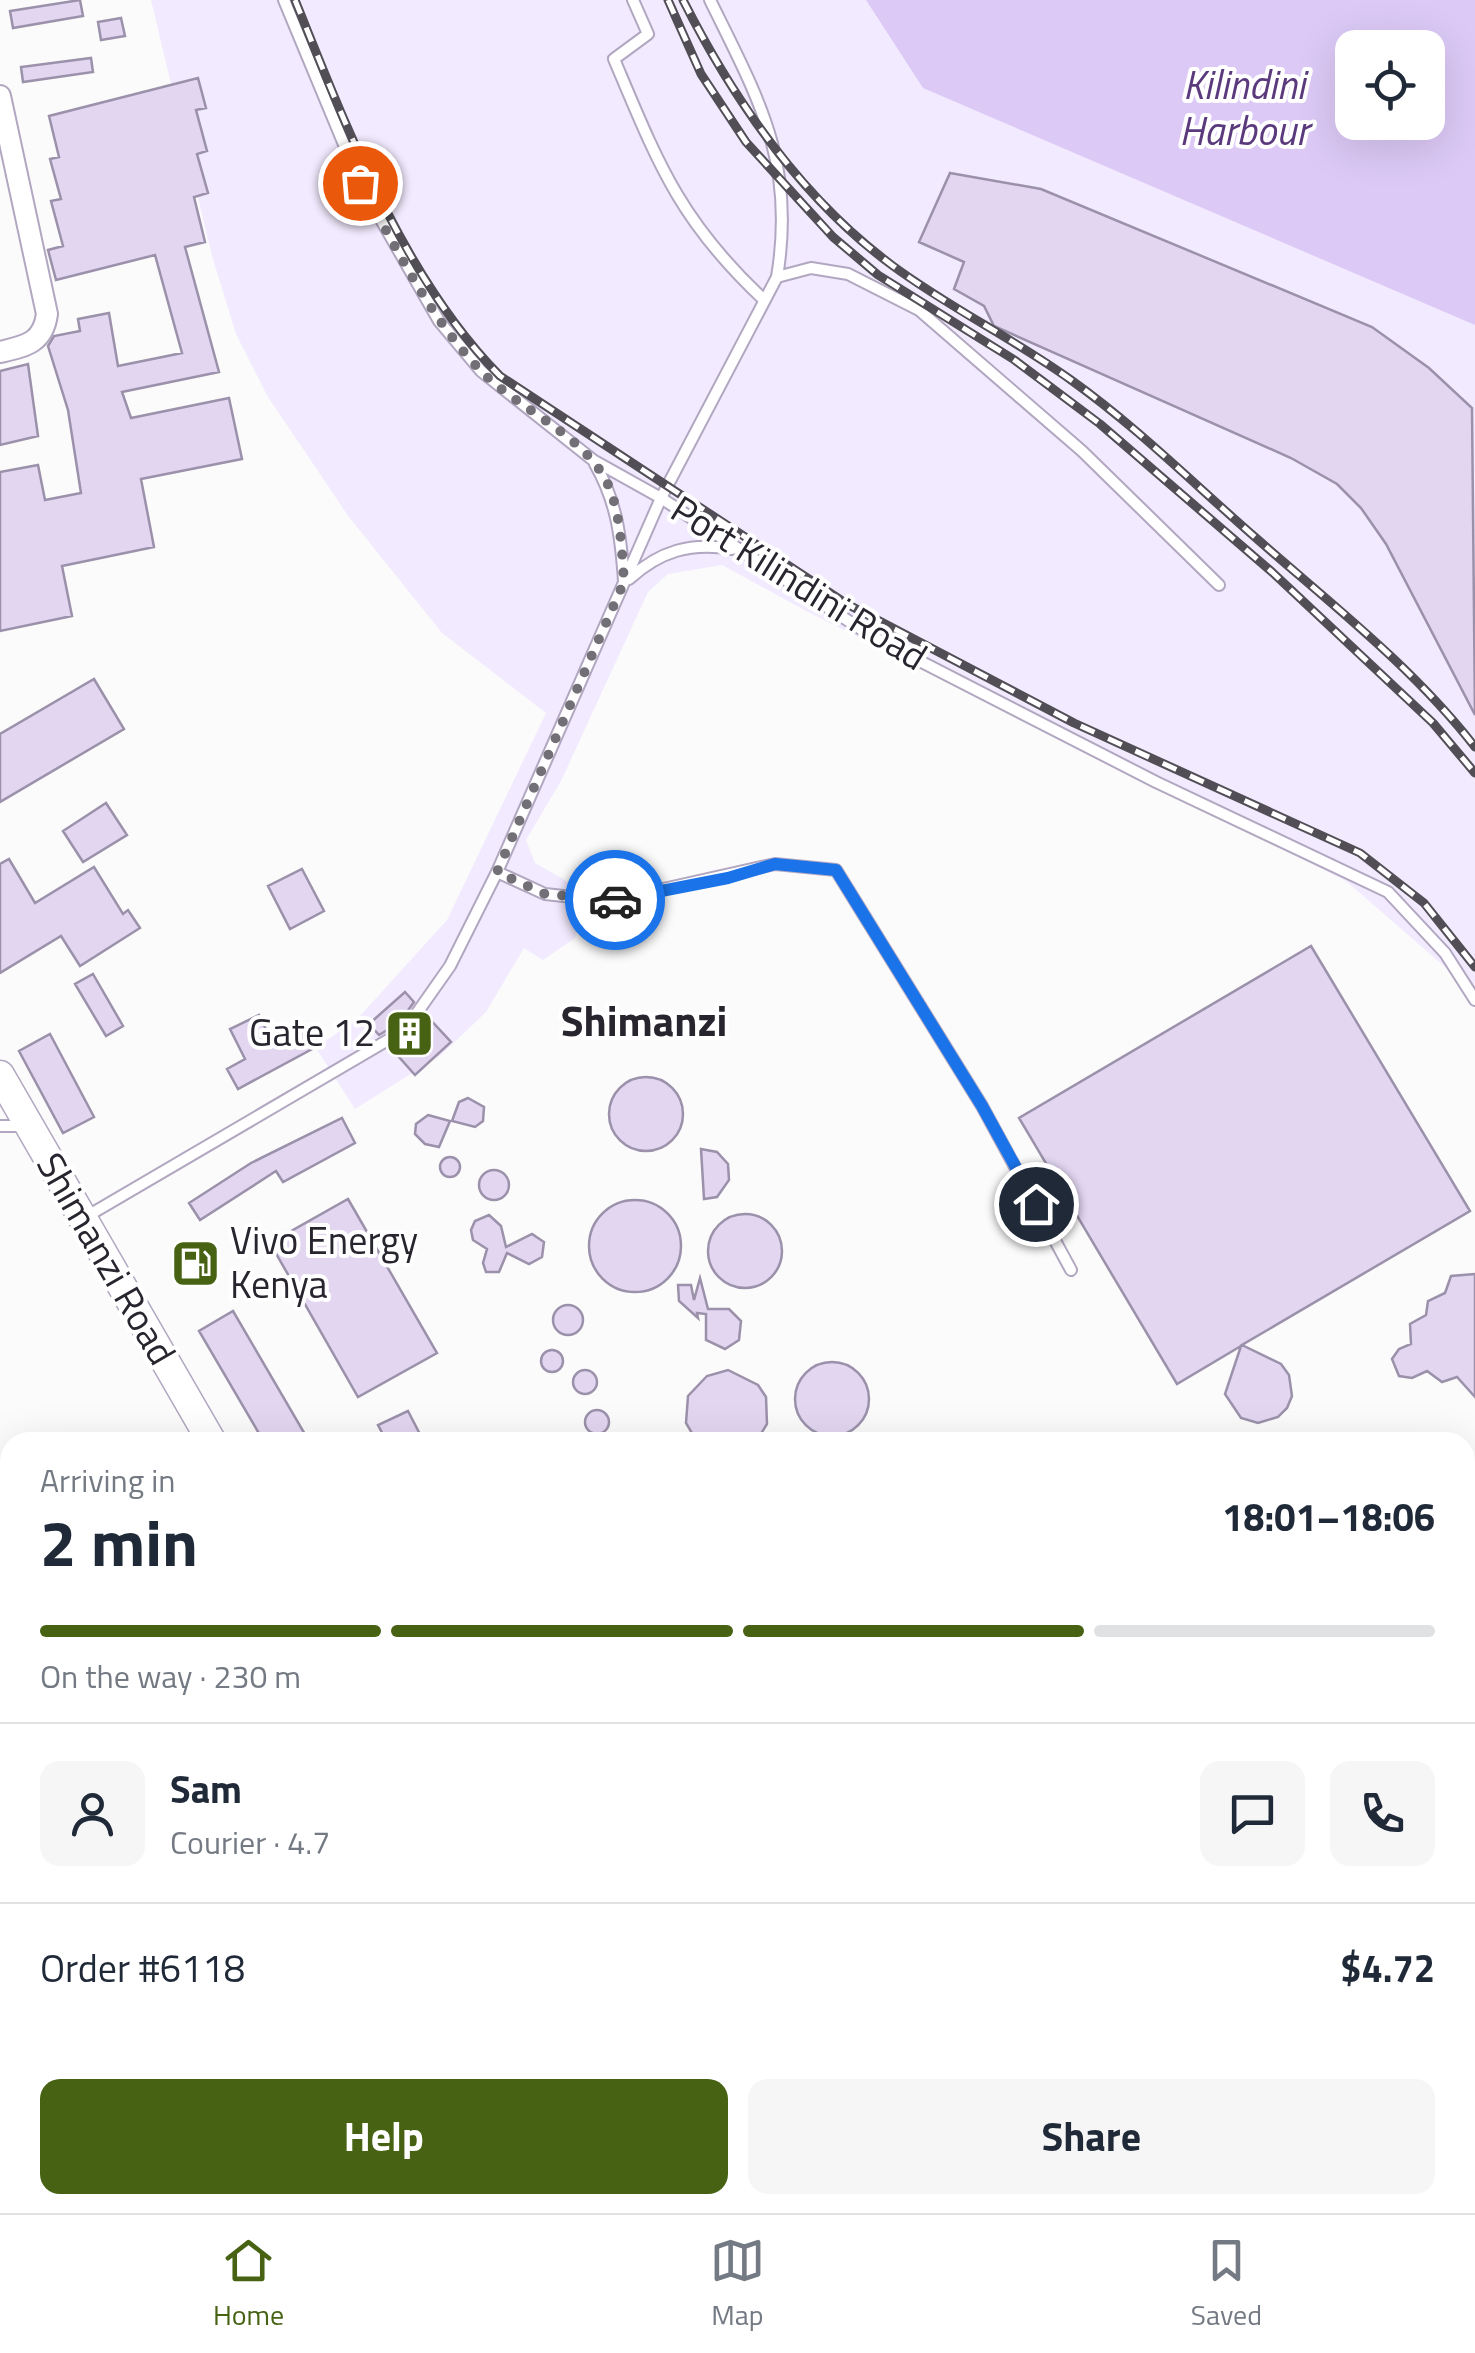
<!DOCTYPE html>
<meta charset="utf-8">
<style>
body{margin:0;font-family:"Titillium Web",sans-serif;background:#f6f6f7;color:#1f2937;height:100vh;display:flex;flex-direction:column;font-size:38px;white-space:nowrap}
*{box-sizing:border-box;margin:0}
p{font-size:32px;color:#747a83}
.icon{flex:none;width:55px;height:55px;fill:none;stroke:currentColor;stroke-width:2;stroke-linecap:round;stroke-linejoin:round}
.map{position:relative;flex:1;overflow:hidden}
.sheet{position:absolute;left:0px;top:1432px;width:1475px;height:782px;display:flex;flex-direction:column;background:#fff;border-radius:30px 30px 0 0;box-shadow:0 10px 40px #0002}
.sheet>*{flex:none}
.fabs{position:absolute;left:1335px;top:30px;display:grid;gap:20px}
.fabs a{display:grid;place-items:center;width:110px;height:110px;border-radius:20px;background:#fff;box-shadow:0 10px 40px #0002;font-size:50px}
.pin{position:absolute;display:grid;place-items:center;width:85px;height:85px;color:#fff;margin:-42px;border:5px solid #fff;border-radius:50%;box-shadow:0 2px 10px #0007}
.courier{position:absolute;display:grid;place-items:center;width:100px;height:100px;margin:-50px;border:8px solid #1a73e8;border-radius:50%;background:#fff;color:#222;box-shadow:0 2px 12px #0007}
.summary em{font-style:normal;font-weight:700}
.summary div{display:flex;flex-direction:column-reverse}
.summary{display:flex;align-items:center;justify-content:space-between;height:170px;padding:0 40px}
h1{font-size:65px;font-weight:700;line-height:75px}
.bar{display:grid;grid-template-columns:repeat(4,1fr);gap:15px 10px;align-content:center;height:120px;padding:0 40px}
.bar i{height:12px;border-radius:8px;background:#e0e1e3}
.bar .current{background:#476213}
.bar p{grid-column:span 4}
.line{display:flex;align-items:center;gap:25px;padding:0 40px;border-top:2px solid #e0e1e3}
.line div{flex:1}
.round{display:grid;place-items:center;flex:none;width:105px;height:105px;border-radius:20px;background:#f6f6f7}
.primary-button{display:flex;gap:20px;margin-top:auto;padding:20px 40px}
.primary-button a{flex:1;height:115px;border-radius:20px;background:#476213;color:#fff;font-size:40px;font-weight:700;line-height:115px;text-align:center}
.primary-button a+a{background:#f6f6f7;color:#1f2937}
.dock{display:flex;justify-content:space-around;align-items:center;height:140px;border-top:2px solid #e0e1e3;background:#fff;font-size:28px;color:#747a83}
.dock a{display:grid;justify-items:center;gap:5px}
.dock .current{color:#476213}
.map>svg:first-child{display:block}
</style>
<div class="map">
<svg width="1475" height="2213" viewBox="0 0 1475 2213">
<rect width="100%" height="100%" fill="#fbfbfb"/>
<path fill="#f2eafe" d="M151 0H884L1475 312V1007L1452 973 1346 881 808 612 722 565 668 574 648 592 561 781 526 840 535 863 584 891 575 938 543 960 524 948 486 1012 441 1055 355 1109 316 1048 358 1018 447 920 546 713 442 633 349 517 268 397 236 334 212 256Z"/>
<path fill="#dcc9f6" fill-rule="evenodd" d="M866 0H1475V325L923 88ZM1352 48H1428V122H1352Z"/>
<path fill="#e2d6f1" stroke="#9b91aa" stroke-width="2.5" d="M80 0 83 16 13 28 10 11Z
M121 18 125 36 101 40 98 22Z
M91 58 93 72 23 82 21 67Z
M198 78 206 108 196 110 207 151 197 154 208 193 194 197 205 242 185 247 219 372 122 392 131 418 229 398 242 459 141 479 154 547 62 566 72 616 0 631V472L38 465 45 500 81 493 68 410 48 346 54 336 80 331 78 319 109 313 118 366 182 353 155 255 56 280 48 250 63 246 51 201 61 199 50 159 59 157 49 116Z
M950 173 1041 189 1372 327 1429 368 1472 408 1475 715 1386 544 1361 508 1337 484 1291 458 994 326 984 306 954 289 964 262 919 242Z
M28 364 38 436 0 445V371Z
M94 679 124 729 0 802V734Z
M106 803 127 835 83 862 63 831Z
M9 859 35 903 94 867 123 914 128 910 140 928 80 966 61 936 0 973V864Z
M302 869 324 911 290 929 268 886Z
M1311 946 1470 1211 1242 1345 1281 1364 1289 1375 1292 1396 1287 1408 1278 1417 1258 1423 1241 1418 1225 1394 1241 1346 1177 1384 1019 1118Z
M93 974 123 1026 106 1036 75 984Z
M405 992 414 1002 399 1023 379 1035 369 1024Z
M259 1015 273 1044 303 1028 314 1048 238 1089 227 1069 245 1059 230 1029Z
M426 1015 451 1042 415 1075 391 1048 412 1036Z
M50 1034 94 1117 63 1133 19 1051Z
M609 1114a37 37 0 1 1 74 0a37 37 0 1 1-74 0Z
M468 1098 484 1107 483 1121 475 1127 452 1121 459 1102Z
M428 1115 450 1121 439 1147 425 1144 415 1134 416 1124Z
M342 1118 355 1143 283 1182 276 1171 200 1220 189 1203 251 1163Z
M701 1149 717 1152 728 1164 729 1180 717 1197 704 1199Z
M440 1167a10 10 0 1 1 20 0a10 10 0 1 1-20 0Z
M479 1185a15 15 0 1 1 30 0a15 15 0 1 1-30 0Z
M348 1199 437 1353 358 1397 270 1243Z
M589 1246a46 46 0 1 1 92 0a46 46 0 1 1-92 0Z
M708 1251a37 37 0 1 1 74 0a37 37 0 1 1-74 0Z
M489 1215 501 1226 506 1247 532 1234 544 1242 542 1257 529 1264 507 1253 499 1272H486L483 1263 487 1249 473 1240 471 1230 475 1221Z
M1475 1274V1397L1457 1377 1442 1382 1427 1371 1412 1378 1399 1376 1392 1359 1399 1349 1411 1344 1410 1324 1426 1315 1428 1301 1445 1293 1451 1276Z
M700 1278 708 1309H729L741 1321 739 1340 725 1349 706 1340V1314L697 1313 698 1318 679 1301 678 1285H691L694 1300Z
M553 1320a15 15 0 1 1 30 0a15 15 0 1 1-30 0Z
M233 1311 306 1436 294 1442H264L199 1331Z
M541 1361a11 11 0 1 1 22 0a11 11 0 1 1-22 0Z
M795 1399a37 37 0 1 1 74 0a37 37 0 1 1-74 0Z
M573 1382a12 12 0 1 1 24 0a12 12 0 1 1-24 0Z
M728 1370 758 1385 766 1397 767 1424 756 1442H697L686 1423 688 1396 707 1376Z
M585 1422a12 12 0 1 1 24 0a12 12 0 1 1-24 0Z
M408 1411 424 1442H387L378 1425Z"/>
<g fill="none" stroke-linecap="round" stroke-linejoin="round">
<defs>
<path id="lane" d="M284 0 360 183 439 321 481 371 593 460 661 498 873 637 1156 782 1388 892 1445 953 1475 1000
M633 0 648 34 614 59C658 163 679 220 763 299
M710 0C759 100 796 162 777 277
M595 464C617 502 621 538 624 581
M629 579C660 551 690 542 732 549
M497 872 545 894 610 901 775 864 836 870 982 1106 1071 1270
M0 1126H23
M84 1218 405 1030 450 966 497 872 661 498 777 277 811 268 848 274 919 310 1082 451 1219 585
M1465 1973 1475 1967
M1465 2061 1475 2062
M1073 2213 1086 2205"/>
<path id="street" d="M0 96 47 314C43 343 26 346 0 352
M0 1572H10
M0 2030H10"/>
<path id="secondary" d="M0 1075 212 1442
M651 2205 656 2213"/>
</defs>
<use href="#lane" stroke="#b2a7c1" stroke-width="14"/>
<use href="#street" stroke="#b2a7c1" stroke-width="24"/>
<use href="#secondary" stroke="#b2a7c1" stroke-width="31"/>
<use href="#lane" stroke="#fff" stroke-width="10"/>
<use href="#street" stroke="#fff" stroke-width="20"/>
<use href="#secondary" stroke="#fff" stroke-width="28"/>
<defs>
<path id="rail" d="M295 0C346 126 403 278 500 376L847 604 1074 723 1360 853 1424 903 1475 967
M668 0 701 74 746 142 833 237 878 275 1013 359 1100 424 1272 572 1433 723 1475 773
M683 0C733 99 802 199 893 266 950 308 1014 339 1071 380 1137 427 1195 485 1256 538 1331 604 1413 667 1475 747
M1361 2213 1366 2205"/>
</defs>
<use href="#rail" stroke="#514e56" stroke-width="9"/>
<use href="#rail" stroke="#fff" stroke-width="5" stroke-dasharray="15" stroke-linecap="butt"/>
</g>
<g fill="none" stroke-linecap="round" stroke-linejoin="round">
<path stroke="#727076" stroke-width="10" stroke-dasharray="0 18" d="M360 183C396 247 428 315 479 369 517 410 591 436 611 492 621 521 622 552 624 582L497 872 545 894 615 900"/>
<path stroke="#1a73e8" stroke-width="12" d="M615 900 728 878 775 864 836 870 982 1106 1036 1204"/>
</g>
<defs>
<symbol id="building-square" viewBox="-11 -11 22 22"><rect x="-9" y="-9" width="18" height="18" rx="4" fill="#476213" stroke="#fff"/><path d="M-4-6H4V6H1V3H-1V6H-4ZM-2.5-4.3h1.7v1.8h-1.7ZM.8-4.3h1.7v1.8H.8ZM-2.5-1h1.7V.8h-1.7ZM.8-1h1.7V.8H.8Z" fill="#fff"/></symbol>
<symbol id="fuel-square" viewBox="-11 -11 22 22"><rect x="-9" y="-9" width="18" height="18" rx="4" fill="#476213" stroke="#fff"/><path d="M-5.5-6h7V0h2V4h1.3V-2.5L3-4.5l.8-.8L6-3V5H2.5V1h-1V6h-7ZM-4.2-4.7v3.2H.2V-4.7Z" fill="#fff"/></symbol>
</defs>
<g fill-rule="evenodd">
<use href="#building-square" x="382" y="1006" width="55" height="55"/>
<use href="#fuel-square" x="168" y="1236" width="55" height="55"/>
</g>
<g text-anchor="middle" stroke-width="8" stroke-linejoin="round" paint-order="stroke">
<g font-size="38" fill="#29252f" stroke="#fff">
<text transform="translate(799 583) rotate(32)" y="13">Port Kilindini Road</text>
<text transform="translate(106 1259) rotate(60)" y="13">Shimanzi Road</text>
</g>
<g font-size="38" fill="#29252f" stroke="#fff" text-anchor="end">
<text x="375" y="1046">Gate 12</text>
<text x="230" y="1254" text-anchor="start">Vivo Energy<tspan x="230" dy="44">Kenya</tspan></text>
</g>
<g font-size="40" font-style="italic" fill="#5a3a7d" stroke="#fff">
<text x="1244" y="99">Kilindini<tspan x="1244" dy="46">Harbour</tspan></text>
</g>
<g font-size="42" font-weight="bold" fill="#29252f" stroke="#fff">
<text x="644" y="1036">Shimanzi</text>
</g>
</g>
</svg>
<div class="fabs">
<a><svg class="icon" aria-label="locate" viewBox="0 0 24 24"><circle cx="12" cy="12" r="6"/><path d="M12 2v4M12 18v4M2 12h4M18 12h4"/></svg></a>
</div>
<div class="pin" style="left:360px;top:183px;background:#ea580c"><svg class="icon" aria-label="bag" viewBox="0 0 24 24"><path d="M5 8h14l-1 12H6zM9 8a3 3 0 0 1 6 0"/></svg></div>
<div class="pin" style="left:1036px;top:1204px;background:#1f2937"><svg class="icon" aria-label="home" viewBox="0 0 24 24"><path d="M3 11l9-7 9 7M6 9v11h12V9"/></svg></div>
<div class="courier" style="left:615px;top:900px"><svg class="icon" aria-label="car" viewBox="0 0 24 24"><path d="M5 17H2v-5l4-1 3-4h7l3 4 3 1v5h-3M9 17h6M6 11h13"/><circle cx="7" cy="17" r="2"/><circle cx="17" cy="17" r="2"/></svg></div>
<section class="sheet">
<div class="summary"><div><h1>2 min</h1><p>Arriving in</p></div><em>18:01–18:06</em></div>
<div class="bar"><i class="current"></i><i class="current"></i><i class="current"></i><i></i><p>On the way · 230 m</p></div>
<div class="line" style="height:180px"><a class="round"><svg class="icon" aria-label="person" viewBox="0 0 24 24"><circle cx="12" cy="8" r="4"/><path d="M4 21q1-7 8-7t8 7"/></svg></a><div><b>Sam</b><p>Courier · 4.7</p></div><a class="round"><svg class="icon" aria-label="chat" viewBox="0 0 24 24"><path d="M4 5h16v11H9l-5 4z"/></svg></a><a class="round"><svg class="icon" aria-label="phone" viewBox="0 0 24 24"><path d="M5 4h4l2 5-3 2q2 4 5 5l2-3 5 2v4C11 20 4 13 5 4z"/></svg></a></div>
<div class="line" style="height:130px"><div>Order #6118</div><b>$4.72</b></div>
<div class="primary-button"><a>Help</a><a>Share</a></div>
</section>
</div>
<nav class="dock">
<a class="current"><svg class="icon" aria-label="home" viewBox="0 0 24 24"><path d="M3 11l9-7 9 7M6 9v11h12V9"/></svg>Home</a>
<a><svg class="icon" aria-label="map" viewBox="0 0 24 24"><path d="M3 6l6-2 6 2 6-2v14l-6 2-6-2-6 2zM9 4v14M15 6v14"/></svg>Map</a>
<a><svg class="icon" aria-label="saved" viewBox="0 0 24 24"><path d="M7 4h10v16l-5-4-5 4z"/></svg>Saved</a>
</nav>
